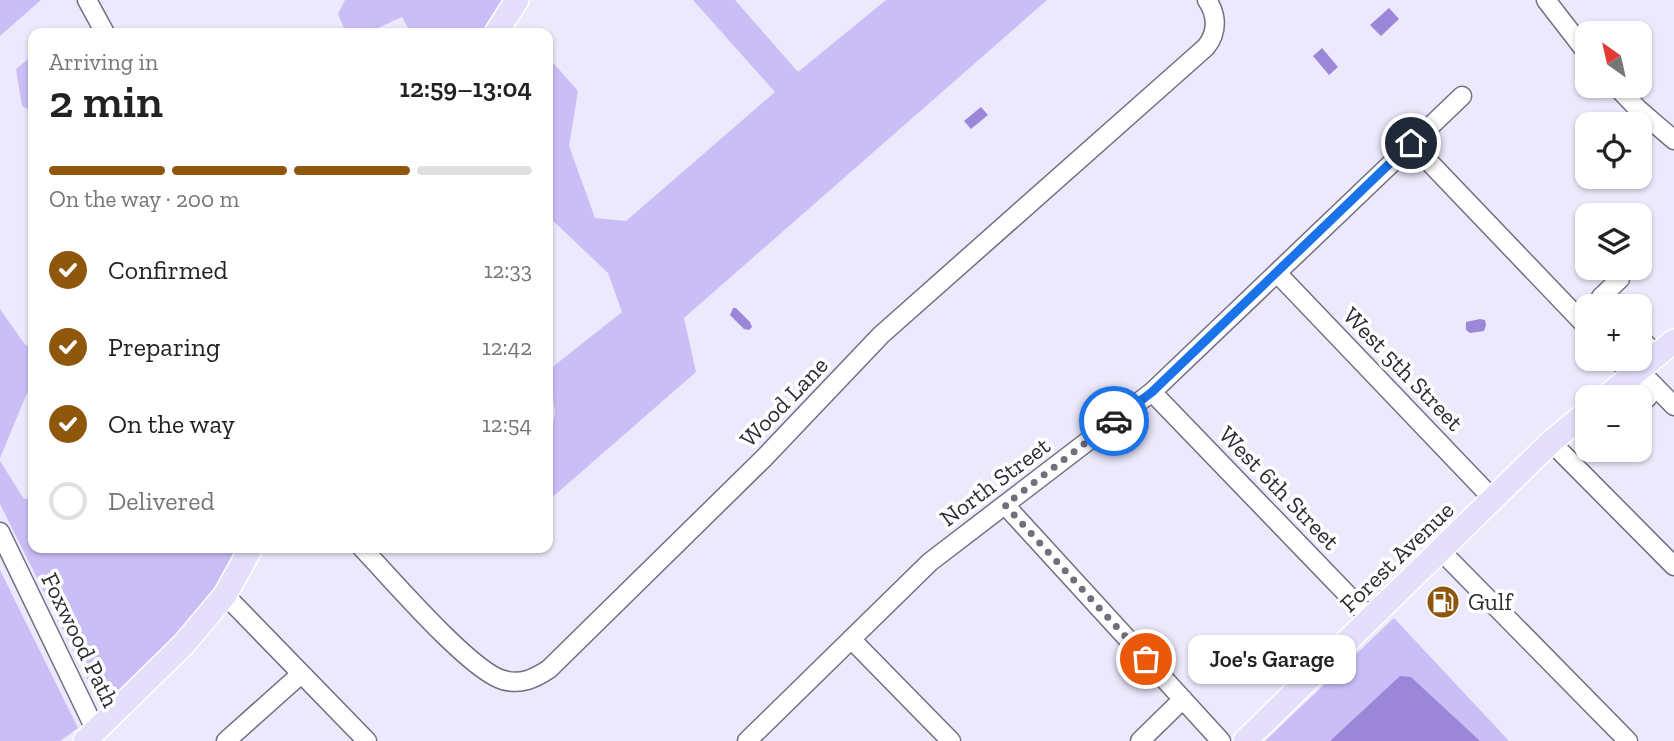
<!DOCTYPE html>
<meta charset="utf-8">
<style>
body{margin:0;font-family:"Zilla Slab",serif;background:#f6f6f6;color:#222;height:100vh;display:flex;flex-direction:column;font-size:26px;white-space:nowrap}
*{box-sizing:border-box;margin:0}
p{font-size:23px;color:#767676}
.icon{flex:none;width:38px;height:38px;fill:none;stroke:currentColor;stroke-width:2;stroke-linecap:round;stroke-linejoin:round}
.map{position:relative;flex:1;overflow:hidden}
.sheet{position:absolute;left:28px;top:28px;width:525px;height:525px;display:flex;flex-direction:column;background:#fff;border-radius:14px;box-shadow:0 2px 5px #0004}
.sheet>*{flex:none}
.needle{width:46px;rotate:326deg}
.tools{position:absolute;left:1575px;top:21px;display:grid;gap:14px}
.tools a{display:grid;place-items:center;width:77px;height:77px;border-radius:14px;background:#fff;box-shadow:0 2px 5px #0004;font-size:35px}
.pin{position:absolute;display:grid;place-items:center;width:60px;height:60px;color:#fff;margin:-30px;border:4px solid #fff;border-radius:50%;box-shadow:0 2px 7px #0007}
.courier{position:absolute;display:grid;place-items:center;width:70px;height:70px;margin:-35px;border:5px solid #1a73e8;border-radius:50%;background:#fff;color:#222;box-shadow:0 2px 9px #0007}
.bubble{position:absolute;height:49px;border-radius:14px;background:#fff;box-shadow:0 2px 5px #0004;font-size:23px;font-weight:600;line-height:49px;text-align:center}
.headline em{font-style:normal;font-weight:600}
.headline div{display:flex;flex-direction:column-reverse}
.headline{display:flex;align-items:center;justify-content:space-between;height:119px;padding:0 21px}
h1{font-size:46px;font-weight:600;line-height:52px}
.bar{display:grid;grid-template-columns:repeat(4,1fr);gap:10px 7px;align-content:center;height:84px;padding:0 21px}
.bar i{height:9px;border-radius:5px;background:#e0e0e0}
.bar .selected{background:#8e570b}
.bar p{grid-column:span 4}
ol{padding:0 21px;list-style:none}
li{display:flex;align-items:center;gap:21px;height:77px}
li p{margin-inline-start:auto}
li .icon{padding:7px;border-radius:50%;background:#8e570b;color:#fff;stroke-width:4}
li:last-child{color:#767676}
li i{width:38px;height:38px;border:4px solid #e0e0e0;border-radius:50%}
.map>svg:first-child{display:block}
</style>
<div class="map">
<svg width="1674" height="741" viewBox="0 0 1674 741">
<rect width="100%" height="100%" fill="#ede9fc"/>
<path fill="#cbbef6" d="M0 0H41L0 36Z
M345 0H504L481 33H411L402 17 367 33H346L338 14Z
M693 0H735L798 72 886 0H1047L684 318 696 372 548 501V447L555 414 550 369 622 312 608 273 548 216V57L578 91 569 146 595 218 626 221 775 92Z
M33 55V112L22 106 16 69Z
M0 309 26 346 33 341V389L27 393 0 458Z
M0 461 24 499 33 498V548H236L214 590 177 638 102 708 0 504Z
M0 570 78 728 60 741H0Z
M1394 618 1509 741H1265Z"/>
<path fill="#9c86d7" d="M1389 8 1399 19 1381 36 1370 25Z
M1322 48 1338 67 1329 75 1313 56Z
M981 107 988 115 971 129 964 121Z
M733 308H736L750 322 752 327 749 330 744 329 730 315Z
M1480 319 1485 320 1486 325 1484 331 1470 333 1466 330V322Z
M1400 676 1411 677 1480 741H1330Z"/>
<g fill="none" stroke-linecap="round" stroke-linejoin="round">
<defs>
<path id="minor" d="M87 0 105 33
M1546 0 1587 53
M1616 86 1638 109 1674 140
M1411 143 1587 327
M1277 273 1493 499
M1610 306 1601 297 1620 279
M1640 338 1656 355
M1617 359 1633 375
M1639 370 1674 406
M1630 377 1648 397 1640 404
M1152 392 1371 619
M1551 442 1674 566
M1005 505 1221 741
M0 532 96 731
M362 548C390 577 470 671 503 680 521 685 534 679 549 669L764 458 881 335 1206 47C1218 32 1217 15 1207 0
M1440 550 1628 741
M225 595 367 741
M851 639 951 741
M226 741 301 674
M747 741 930 562 1152 392 1462 96
M1140 741 1183 699"/>
<path id="major" d="M496 33 517 0
M1606 397 1674 341
M85 741 184 644 225 595 251 548
M1245 741 1551 442 1587 412"/>
</defs>
<use href="#minor" stroke="#736e83" stroke-width="21"/>
<use href="#major" stroke="#fff" stroke-width="26"/>
<use href="#minor" stroke="#fff" stroke-width="18"/>
<use href="#major" stroke="#e6dffc" stroke-width="23"/>
</g>
<g fill="none" stroke-linecap="round" stroke-linejoin="round">
<path stroke="#716f7b" stroke-width="7" stroke-dasharray="0 12.6" d="M1114 421 1005 505 1146 659"/>
<path stroke="#1a73e8" stroke-width="9" d="M1114 421 1152 392 1411 143"/>
</g>
<defs>
<symbol id="fuel-disc" viewBox="-11 -11 22 22"><circle r="9.5" fill="#8e570b" stroke="#fff"/><path d="M-5.5-6h7V0h2V4h1.3V-2.5L3-4.5l.8-.8L6-3V5H2.5V1h-1V6h-7ZM-4.2-4.7v3.2H.2V-4.7Z" fill="#fff"/></symbol>
</defs>
<g fill-rule="evenodd">
<use href="#fuel-disc" x="1424" y="583" width="38" height="38"/>
</g>
<g text-anchor="middle" stroke-width="7" stroke-linejoin="round" paint-order="stroke">
<g font-size="24" fill="#2e2d35" stroke="#fff">
<text transform="translate(1403 369) rotate(46)" y="8">West 5th Street</text>
<text transform="translate(784 402) rotate(-46)" y="8">Wood Lane</text>
<text transform="translate(995 482) rotate(-37)" y="8">North Street</text>
<text transform="translate(1279 488) rotate(46)" y="8">West 6th Street</text>
<text transform="translate(1397 557) rotate(-44)" y="8">Forest Avenue</text>
<text transform="translate(80 640) rotate(64)" y="8">Foxwood Path</text>
</g>
<g font-size="24" fill="#2e2d35" stroke="#fff" text-anchor="start">
<text x="1468" y="610">Gulf</text>
</g>
</g>
</svg>
<div class="tools">
<a><svg class="needle" viewBox="-14 -14 28 28"><path d="M0-13l5 13h-10z" fill="#e53935"/><path d="M0 13l5-13h-10z" fill="#767676"/></svg></a>
<a><svg class="icon" aria-label="locate" viewBox="0 0 24 24"><circle cx="12" cy="12" r="6"/><path d="M12 2v4M12 18v4M2 12h4M18 12h4"/></svg></a>
<a><svg class="icon" aria-label="layers" viewBox="0 0 24 24"><path d="M12 4l9 5-9 5-9-5zM3 14l9 5 9-5"/></svg></a>
<a>+</a>
<a>−</a>
</div>
<div class="pin" style="left:1146px;top:659px;background:#ea580c"><svg class="icon" aria-label="bag" viewBox="0 0 24 24"><path d="M5 8h14l-1 12H6zM9 8a3 3 0 0 1 6 0"/></svg></div>
<div class="pin" style="left:1411px;top:143px;background:#1f2937"><svg class="icon" aria-label="home" viewBox="0 0 24 24"><path d="M3 11l9-7 9 7M6 9v11h12V9"/></svg></div>
<div class="courier" style="left:1114px;top:421px"><svg class="icon" aria-label="car" viewBox="0 0 24 24"><path d="M5 17H2v-5l4-1 3-4h7l3 4 3 1v5h-3M9 17h6M6 11h13"/><circle cx="7" cy="17" r="2"/><circle cx="17" cy="17" r="2"/></svg></div>
<div class="bubble" style="left:1188px;top:635px;width:168px">Joe's Garage</div>
<section class="sheet">
<div class="headline"><div><h1>2 min</h1><p>Arriving in</p></div><em>12:59–13:04</em></div>
<div class="bar"><i class="selected"></i><i class="selected"></i><i class="selected"></i><i></i><p>On the way · 200 m</p></div>
<ol>
<li><svg class="icon" aria-label="check" viewBox="0 0 24 24"><path d="M5 12l5 5 9-10"/></svg>Confirmed<p>12:33</p></li>
<li><svg class="icon" aria-label="check" viewBox="0 0 24 24"><path d="M5 12l5 5 9-10"/></svg>Preparing<p>12:42</p></li>
<li><svg class="icon" aria-label="check" viewBox="0 0 24 24"><path d="M5 12l5 5 9-10"/></svg>On the way<p>12:54</p></li>
<li><i></i>Delivered</li>
</ol>
</section>
</div>
